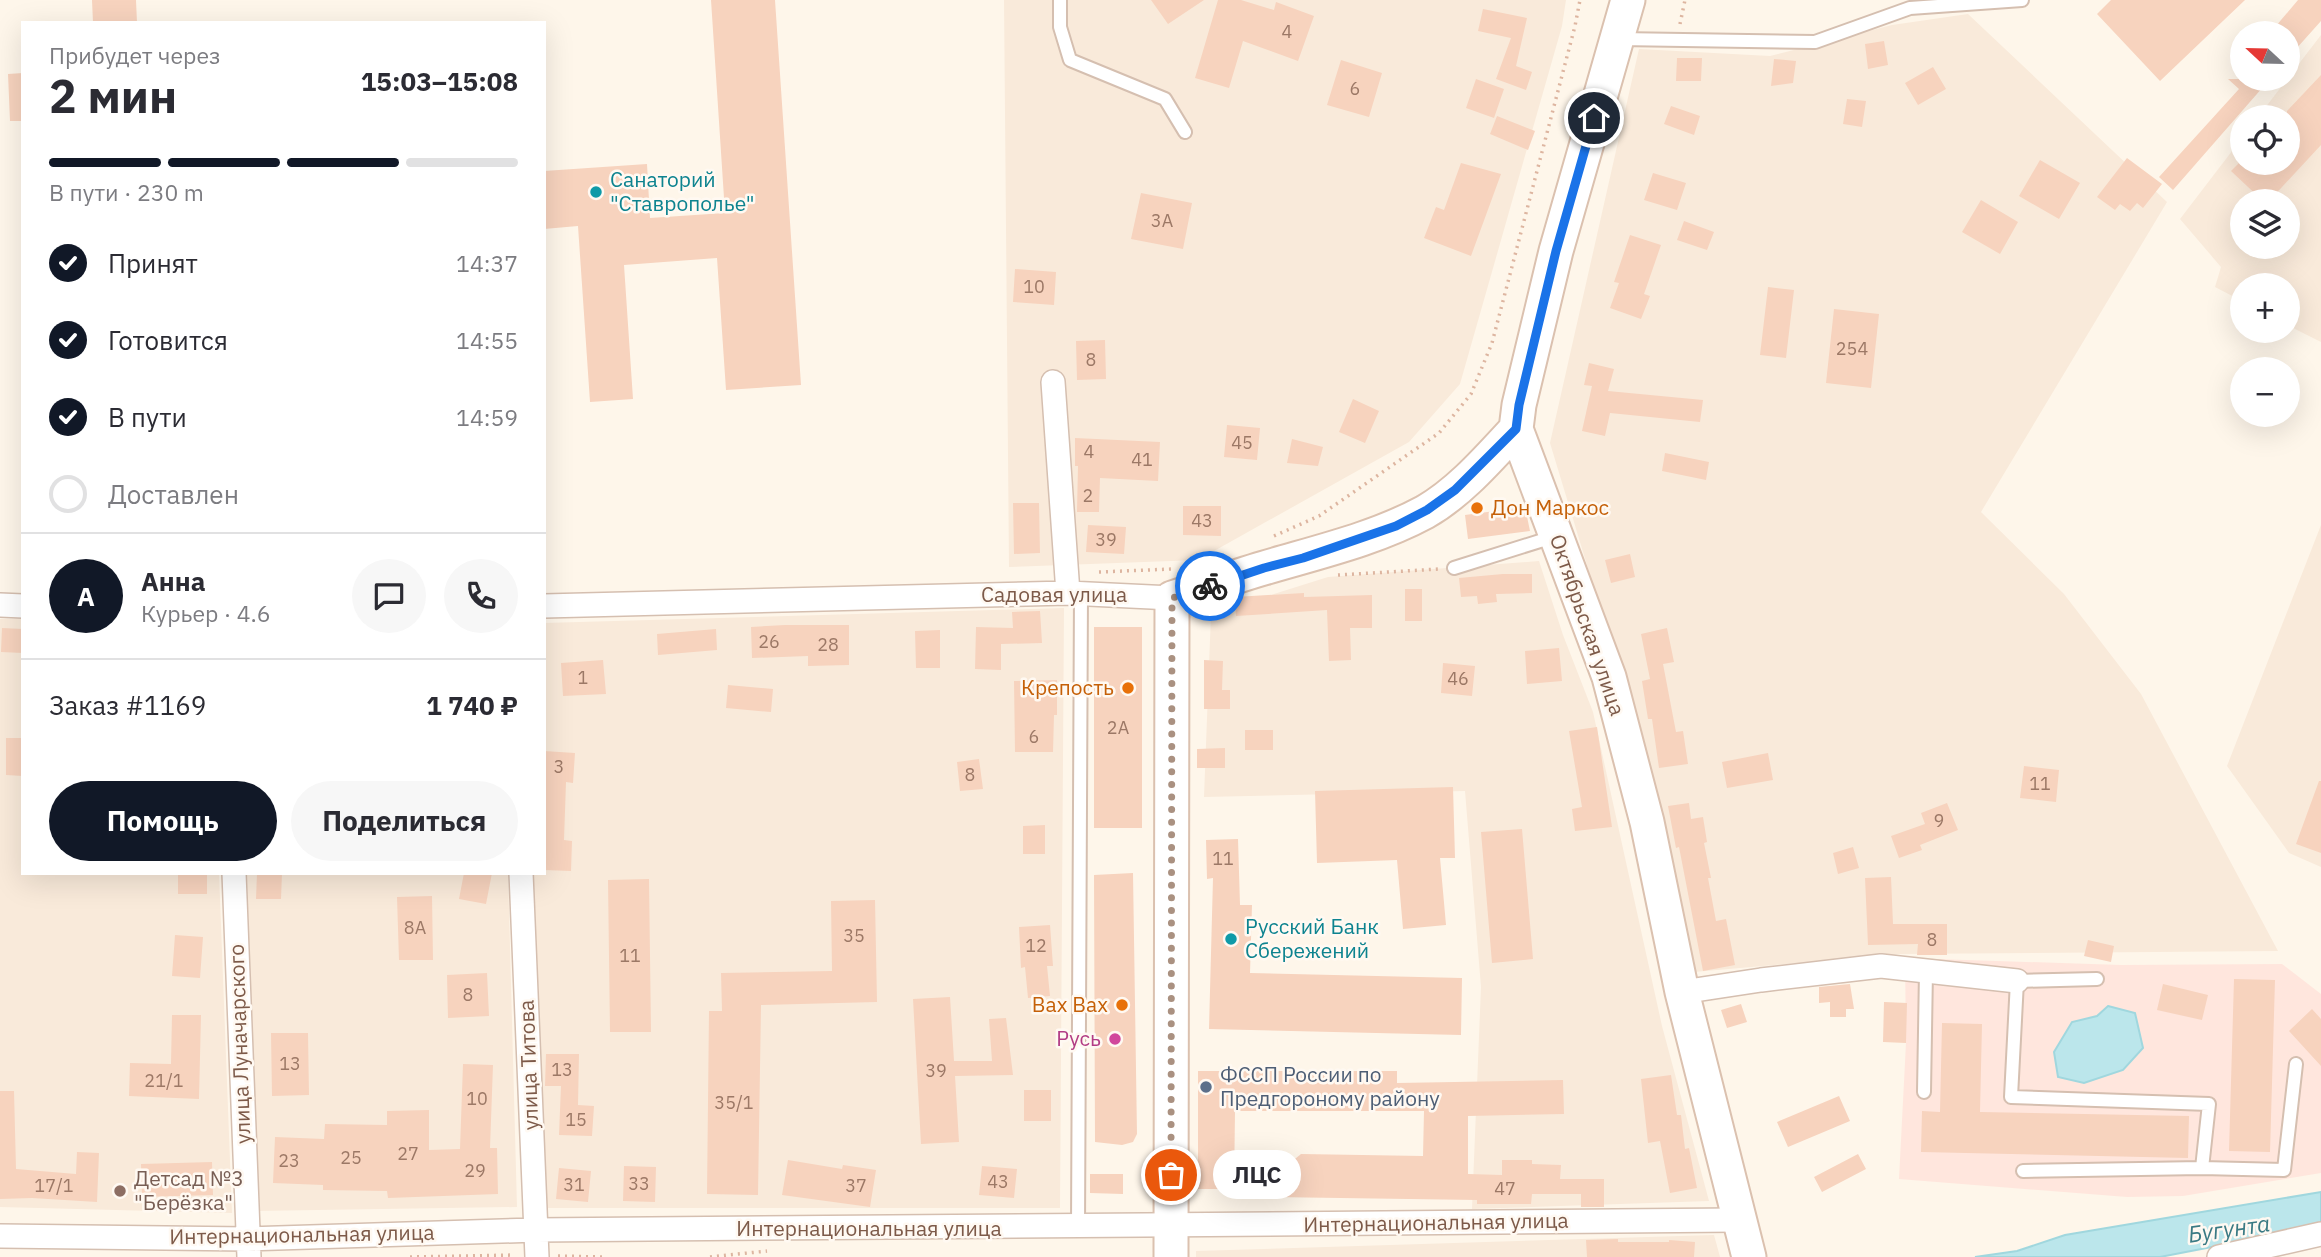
<!DOCTYPE html>
<html lang="ru">
<meta charset="utf-8">
<style>
body{margin:0;font-family:"IBM Plex Sans",sans-serif;background:#f7f7f7;color:#2b2b33;height:100vh;display:flex;flex-direction:column;font-size:26px;white-space:nowrap}
*{box-sizing:border-box;margin:0}
p{font-size:23px;color:#7c7c81}
.icon{flex:none;width:38px;height:38px;fill:none;stroke:currentColor;stroke-width:2;stroke-linecap:round;stroke-linejoin:round}
.map{position:relative;flex:1;overflow:hidden}
.sheet{position:absolute;left:21px;top:21px;width:525px;height:854px;display:flex;flex-direction:column;background:#fff;border-radius:0px;box-shadow:0 7px 28px #0002}
.sheet>*{flex:none}
.needle{width:46px;rotate:292deg}
.buttons{position:absolute;left:2230px;top:21px;display:grid;gap:14px}
.buttons a{display:grid;place-items:center;width:70px;height:70px;border-radius:50%;background:#fff;box-shadow:0 7px 28px #0002;font-size:35px}
.pin{position:absolute;display:grid;place-items:center;width:60px;height:60px;color:#fff;margin:-30px;border:4px solid #fff;border-radius:50%;box-shadow:0 2px 7px #0007}
.courier{position:absolute;display:grid;place-items:center;width:70px;height:70px;margin:-35px;border:5px solid #1a73e8;border-radius:50%;background:#fff;color:#222;box-shadow:0 2px 9px #0007}
.bubble{position:absolute;height:49px;border-radius:24px;background:#fff;box-shadow:0 7px 28px #0002;font-size:23px;font-weight:700;line-height:49px;text-align:center}
.overview em{font-style:normal;font-weight:700}
.overview div{display:flex;flex-direction:column-reverse}
.overview{display:flex;align-items:center;justify-content:space-between;height:119px;padding:0 28px}
h1{font-size:46px;font-weight:700;line-height:52px}
.bar{display:grid;grid-template-columns:repeat(4,1fr);gap:10px 7px;align-content:center;height:84px;padding:0 28px}
.bar i{height:9px;border-radius:5px;background:#e1e1e2}
.bar .current{background:#111827}
.bar p{grid-column:span 4}
.line{display:flex;align-items:center;gap:18px;padding:0 28px;border-top:2px solid #e1e1e2}
.line div{flex:1}
.round{display:grid;place-items:center;flex:none;width:74px;height:74px;border-radius:37px;background:#f7f7f7}
ol{padding:0 28px;list-style:none}
li{display:flex;align-items:center;gap:21px;height:77px}
li p{margin-inline-start:auto}
li .icon{padding:7px;border-radius:50%;background:#111827;color:#fff;stroke-width:4}
li:last-child{color:#7c7c81}
li i{width:38px;height:38px;border:4px solid #e1e1e2;border-radius:50%}
.button{display:flex;gap:14px;margin-top:auto;padding:14px 28px}
.button a{flex:1;height:80px;border-radius:42px;background:#111827;color:#fff;font-size:28px;font-weight:700;line-height:80px;text-align:center}
.button a+a{background:#f7f7f7;color:#2b2b33}
.map>svg:first-child{display:block}
</style>
<div class="map">
<svg width="2321" height="1257" viewBox="0 0 2321 1257">
<rect width="100%" height="100%" fill="#fef6ea"/>
<path fill="#f9eada" fill-rule="evenodd" d="M1004 0H1566L1562 26 1460 384 1409 442 1198 560 1009 567Z
M1968 14 2167 202 1981 512 2064 594 2141 694 2278 951 1900 954 1694 972 1633 717 1550 443 1639 49 1770 56 1892 25Z
M2321 35V342L2287 325V285H2242V301L2215 287 2221 267 2180 219 2242 138V163H2287V117H2258ZM2242 201H2287V247H2242Z
M2321 525V867L2289 853 2227 766Z
M1539 561 1563 635 1593 712 1662 1026 1709 1201 1472 1209 1481 987 1465 791 1204 797 1211 614 1328 577Z
M1064 608 1060 1208H546L533 873H544V623Z
M0 619H23V873H219L232 1213 0 1207Z
M247 873H508L517 1207 254 1211Z
M1714 1235 1720 1257H1196V1251Z"/>
<path fill="#ffe6dd" d="M1905 958 2121 965 2282 964 2321 994V1173L2183 1196 2127 1197 1899 1179 1906 1043Z"/>
<path fill="#bbe6eb" stroke="#a0d7de" stroke-width="2" d="M2108 1006 2135 1013 2143 1048 2123 1070 2084 1083 2058 1077 2054 1052 2072 1022 2097 1016Z
M2321 1192V1232L2217 1246 2160 1257H1975L2017 1251 2065 1235Z"/>
<path fill="#f7d3be" d="M92 0H136L137 23H93Z
M711 0H775L801 385 726 390 717 258 624 265 633 399 590 402 578 226 544 229V171L647 164 650 218 725 213Z
M1151 0H1204L1168 24Z
M1218 0H1241L1274 10 1276 2 1314 16 1298 61 1243 41 1229 88 1195 78Z
M2111 0H2245L2160 81 2097 14Z
M2298 0H2321V21L2287 59V33H2270Z
M1483 9 1527 18 1516 66 1532 72 1526 90 1496 79 1511 38 1478 31Z
M1884 41 1888 65 1868 69 1865 44Z
M1677 58H1702L1701 81H1676Z
M1774 59 1796 61 1793 83 1771 86Z
M1341 60 1382 73 1369 117 1327 105Z
M1933 67 1946 89 1918 105 1905 83Z
M23 73V121H10L8 74Z
M2321 75V145L2269 201H2263L2231 171 2239 163H2287V111Z
M1476 79 1504 89 1494 118 1466 108Z
M2228 79H2270L2173 190 2159 177 2239 89Z
M1847 99 1866 101 1862 127 1843 124Z
M1671 106 1700 116 1694 135 1664 124Z
M1497 116 1535 131 1528 150 1490 134Z
M2127 158 2162 184 2143 208 2137 203 2130 211 2120 204 2115 210 2097 197Z
M2040 160 2080 183 2059 219 2019 196Z
M1461 163 1501 174 1471 256 1424 238 1436 207 1444 210Z
M1653 173 1686 183 1677 210 1644 200Z
M1141 193 1192 203 1183 249 1131 239Z
M1981 200 2018 222 2000 254 1962 232Z
M1684 221 1714 232 1707 250 1677 240Z
M1630 235 1661 245 1644 294 1650 296 1641 319 1610 308 1619 283 1614 282Z
M1015 269 1056 272 1054 305 1013 302Z
M1768 287 1794 290 1786 358 1760 355Z
M1834 309 1879 314 1871 388 1826 383Z
M1105 340 1106 379 1077 380 1076 341Z
M1589 363 1614 369 1608 391 1703 400 1700 422 1610 413 1605 436 1582 431 1592 386 1584 385Z
M1353 399 1379 411 1365 443 1339 432Z
M1227 425 1260 428 1257 460 1224 457Z
M1075 438 1160 442 1158 481 1100 478 1099 512H1077L1078 466H1075Z
M1292 439 1323 447 1318 466 1287 463Z
M1665 453 1709 462 1706 480 1662 471Z
M1013 503H1039L1040 553 1014 554Z
M1183 506H1221V536L1183 535Z
M1525 507 1530 531 1468 539 1465 515Z
M1088 525 1126 527 1124 554 1086 552Z
M1630 554 1635 577 1611 583 1605 560Z
M1503 574H1532V593L1496 594 1497 602 1478 604 1477 596 1461 597 1459 578Z
M1405 589H1422V621H1405Z
M1304 593V597L1372 595V628H1350L1351 660 1329 661 1327 610 1236 616 1235 597Z
M1040 611 1042 643 1001 644V670L975 669 976 627 1013 628 1012 612Z
M785 625H849V665L808 666V656L752 658 751 627Z
M1094 627H1142V828H1094Z
M2 628 23 629V653L1 652Z
M1667 628 1674 662 1663 664 1676 732 1683 731 1688 764 1659 768 1652 719H1648L1642 681 1650 679 1641 634Z
M716 629 717 650 658 655 657 634Z
M940 630V668H916L915 631Z
M1559 648 1562 681 1527 684 1525 651Z
M603 660 606 694 563 696 561 663Z
M1204 660 1223 661 1222 690H1230V709H1204Z
M1443 663 1475 666 1472 696 1441 693Z
M1057 680V715H1054L1053 752H1015L1014 681Z
M728 685 773 689 771 712 726 708Z
M1597 727 1612 827 1575 831 1572 809 1582 807 1569 731Z
M1245 730H1273V750H1245Z
M6 738H23V776L6 775Z
M1225 748V768H1197V749Z
M544 751 575 753 573 783 566 782 564 840 572 841 571 871 544 870Z
M1768 753 1773 780 1727 788 1722 762Z
M979 759 983 789 960 791 957 762Z
M2024 766 2059 770 2056 802 2020 798Z
M2319 781H2321V853L2296 844Z
M1453 787 1455 858H1440L1446 925 1403 929 1397 860 1317 863 1315 791Z
M1689 803 1691 819 1703 817 1707 842 1704 843 1711 878H1708L1716 921 1726 919 1735 965 1703 971 1679 847 1676 848 1668 806Z
M1947 803 1958 830 1920 845 1922 850 1899 858 1891 836 1925 824 1921 813Z
M1045 825V854H1023V826Z
M1522 829 1533 959 1492 963 1481 832Z
M1238 839 1240 905H1252L1250 973 1462 978 1461 1035 1209 1029 1213 878 1207 879 1206 840Z
M1853 847 1859 868 1838 874 1833 853Z
M178 873H207V894H178Z
M257 873H282L281 899H256Z
M464 873H492L486 904 459 899Z
M1133 873 1137 1134 1133 1142 1122 1145 1095 1142 1094 875Z
M1891 877 1893 924H1947V955H1917L1918 944 1868 945 1865 878Z
M649 879 651 1032H610L608 880Z
M432 896 433 960H399L397 897Z
M875 900 877 1002 761 1005 758 1195 707 1194 709 1011H722L721 973 832 971 831 901Z
M1050 925 1053 966H1047L1050 996 1028 998 1025 967 1021 968 1019 927Z
M175 935 203 937 200 978 172 976Z
M2088 940 2114 946 2111 962 2084 956Z
M487 973 489 1016 448 1018 447 975Z
M2234 979 2275 980 2270 1152 2229 1151Z
M1850 984 1854 1009H1846V1017H1830V1002L1819 1003V987Z
M2163 984 2208 995 2202 1020 2157 1010Z
M950 997 954 1061H992L989 1019 1006 1018 1013 1075 955 1076 959 1142 921 1144 913 999Z
M1884 1002 1907 1003 1906 1043 1883 1042Z
M1741 1004 1747 1022 1727 1028 1721 1010Z
M2312 1009 2321 1019V1066L2289 1031Z
M172 1015H201L199 1099 129 1096 130 1063 171 1064Z
M1942 1023 1982 1024 1980 1112 2189 1116 2188 1158 1921 1152 1922 1111 1940 1112Z
M271 1033H308L309 1095 272 1096Z
M546 1054H579L578 1105 594 1106 592 1136 559 1135 561 1086H545Z
M463 1064 493 1065 490 1148H497L498 1194 388 1198 387 1191 323 1190V1185L273 1183 275 1137 324 1139 325 1124 387 1125V1111L429 1110V1150L460 1149Z
M1198 1071H1397V1083L1563 1080 1564 1114 1468 1116V1174L1502 1175V1160H1532V1164L1561 1165 1560 1179H1604V1207H1581V1194H1532L1531 1204H1477V1200L1272 1197 1273 1177 1301 1154 1423 1156 1424 1111H1235L1234 1189H1198Z
M1671 1075 1677 1115H1681L1685 1149 1689 1148 1697 1188 1670 1193 1660 1141 1648 1143 1641 1079Z
M1024 1090H1051V1121H1024Z
M0 1091H14L16 1169 76 1174 77 1152 99 1153 97 1202 32 1198 0 1199Z
M1839 1096 1850 1121 1788 1147 1777 1122Z
M1858 1154 1866 1169 1822 1192 1814 1177Z
M788 1160 842 1169 843 1165 876 1170 870 1207 782 1195Z
M212 1162 213 1195 142 1197 141 1164Z
M624 1166 656 1167 655 1202 623 1201Z
M982 1166 1017 1169 1014 1198 979 1195Z
M559 1168 591 1171 588 1202 556 1199Z
M1090 1174H1123V1194L1090 1193Z
M1618 1239V1242H1669V1240L1695 1242 1694 1257H1587L1586 1240Z"/>
<g fill="none" stroke-linecap="round" stroke-linejoin="round">
<defs>
<path id="lane" d="M1060 0V27L1070 60 1165 99 1185 132
M1619 39 1815 42 1910 8 2022 0
M1454 568 1556 536
M2097 979 2017 981 2011 1097 2209 1104 2202 1168 2284 1170 2296 1064
M1924 1092 1926 971
M2023 1171 2202 1168
M1078 1227 1081 593"/>
<path id="street" d="M1053 382 1068 593
M0 605 23 606
M544 606 1068 593 1172 598
M234 873 249 1257
M521 873 537 1257
M1682 992 1761 980 1881 966 2017 981
M0 1236 247 1239 536 1230 1738 1220
M2219 1257 2321 1234"/>
<path id="secondary" d="M1628 0 1556 251 1519 405 1516 429 1609 677 1647 822 1682 992 1749 1257
M1171 1257 1172 598C1203 588 1233 577 1264 568 1318 552 1375 539 1425 512 1460 492 1489 458 1516 429"/>
</defs>
<use href="#lane" stroke="#d5bfb0" stroke-width="16"/>
<use href="#street" stroke="#d5bfb0" stroke-width="26"/>
<use href="#secondary" stroke="#dbc1af" stroke-width="37"/>
<path stroke="#ddb5a0" stroke-width="3.5" stroke-dasharray="2 5" stroke-linecap="butt" d="M1680 24 1685 0
M1274 536 1319 516 1439 433 1471 394 1492 343 1575 26 1580 0
M1099 572 1172 569
M1338 575 1439 569
M558 1256 602 1257
M410 1257 515 1255
M710 1257 767 1251"/>
<use href="#lane" stroke="#fff" stroke-width="12"/>
<use href="#street" stroke="#fff" stroke-width="23"/>
<use href="#secondary" stroke="#fff" stroke-width="33"/>
</g>
<g fill="none" stroke-linecap="round" stroke-linejoin="round">
<path stroke="#aa9181" stroke-width="7" stroke-dasharray="0 12.6" d="M1171 1175 1172 598 1210 586"/>
<path stroke="#1a73e8" stroke-width="9" d="M1210 586 1264 568 1303 558 1396 526 1427 510 1455 490 1516 429 1519 405 1556 251 1594 118"/>
</g>
<g fill="#0f9aa8" stroke="#fff9f2" stroke-width="2.5">
<circle cx="596" cy="192" r="7"/>
<circle cx="1231" cy="939" r="7"/>
</g>
<g fill="#e8710a" stroke="#fff9f2" stroke-width="2.5">
<circle cx="1477" cy="508" r="7"/>
<circle cx="1128" cy="688" r="7"/>
<circle cx="1122" cy="1005" r="7"/>
</g>
<circle fill="#d1479c" stroke="#fff9f2" stroke-width="2.5" cx="1115" cy="1039" r="7"/>
<circle fill="#5c6f8a" stroke="#fff9f2" stroke-width="2.5" cx="1206" cy="1087" r="7"/>
<circle fill="#8d6e63" stroke="#fff9f2" stroke-width="2.5" cx="120" cy="1191" r="7"/>
<g text-anchor="middle" stroke-width="5" stroke-linejoin="round" paint-order="stroke">
<g font-size="18" fill="#9c7866">
<text x="1287" y="38">4</text>
<text x="1355" y="95">6</text>
<text x="1162" y="227">3А</text>
<text x="1034" y="293">10</text>
<text x="1852" y="355">254</text>
<text x="1091" y="366">8</text>
<text x="1242" y="449">45</text>
<text x="1089" y="458">4</text>
<text x="1142" y="466">41</text>
<text x="1088" y="502">2</text>
<text x="1202" y="527">43</text>
<text x="1106" y="546">39</text>
<text x="769" y="648">26</text>
<text x="828" y="651">28</text>
<text x="583" y="684">1</text>
<text x="1458" y="685">46</text>
<text x="1118" y="734">2А</text>
<text x="1034" y="743">6</text>
<text x="559" y="773">3</text>
<text x="970" y="781">8</text>
<text x="2040" y="790">11</text>
<text x="1939" y="827">9</text>
<text x="1223" y="865">11</text>
<text x="415" y="934">8А</text>
<text x="854" y="942">35</text>
<text x="1932" y="946">8</text>
<text x="1036" y="952">12</text>
<text x="630" y="962">11</text>
<text x="468" y="1001">8</text>
<text x="290" y="1070">13</text>
<text x="562" y="1076">13</text>
<text x="936" y="1077">39</text>
<text x="164" y="1087">21/1</text>
<text x="477" y="1105">10</text>
<text x="734" y="1109">35/1</text>
<text x="576" y="1126">15</text>
<text x="408" y="1160">27</text>
<text x="351" y="1164">25</text>
<text x="289" y="1167">23</text>
<text x="475" y="1177">29</text>
<text x="998" y="1188">43</text>
<text x="639" y="1190">33</text>
<text x="574" y="1191">31</text>
<text x="54" y="1192">17/1</text>
<text x="856" y="1192">37</text>
<text x="1505" y="1195">47</text>
</g>
<g font-size="21" fill="#0d838f" stroke="#fff9f2" text-anchor="start">
<text x="610" y="187">Санаторий<tspan x="610" dy="24">"Ставрополье"</tspan></text>
<text x="1245" y="934">Русский Банк<tspan x="1245" dy="24">Сбережений</tspan></text>
</g>
<g font-size="21" fill="#c56008" stroke="#fff9f2" text-anchor="end">
<text x="1491" y="515" text-anchor="start">Дон Маркос</text>
<text x="1114" y="695">Крепость</text>
<text x="1108" y="1012">Вах Вах</text>
</g>
<g font-size="21" fill="#7d5a49" stroke="#fff9f2">
<text x="1054" y="602">Садовая улица</text>
<text transform="translate(1587 625) rotate(71)" y="7">Октябрьская улица</text>
<text transform="translate(240 1044) rotate(-92)" y="7">улица Луначарского</text>
<text transform="translate(529 1065) rotate(-92)" y="7">улица Титова</text>
<text transform="translate(1436 1223) rotate(-1)" y="7">Интернациональная улица</text>
<text x="869" y="1236">Интернациональная улица</text>
<text transform="translate(302 1235) rotate(-1)" y="7">Интернациональная улица</text>
</g>
<g font-size="21" fill="#b23c85" stroke="#fff9f2" text-anchor="end">
<text x="1101" y="1046">Русь</text>
</g>
<g font-size="21" fill="#4e5e75" stroke="#fff9f2" text-anchor="start">
<text x="1220" y="1082">ФССП России по<tspan x="1220" dy="24">Предгороному району</tspan></text>
</g>
<g font-size="21" fill="#785e54" stroke="#fff9f2" text-anchor="start">
<text x="134" y="1186">Детсад №3<tspan x="134" dy="24">"Берёзка"</tspan></text>
</g>
<g font-size="23" font-style="italic" fill="#3a7a84" stroke="#fff9f2">
<text transform="translate(2229 1229) rotate(-8)" y="8">Бугунта</text>
</g>
</g>
</svg>
<div class="buttons">
<a><svg class="needle" viewBox="-14 -14 28 28"><path d="M0-13l5 13h-10z" fill="#e53935"/><path d="M0 13l5-13h-10z" fill="#7c7c81"/></svg></a>
<a><svg class="icon" aria-label="locate" viewBox="0 0 24 24"><circle cx="12" cy="12" r="6"/><path d="M12 2v4M12 18v4M2 12h4M18 12h4"/></svg></a>
<a><svg class="icon" aria-label="layers" viewBox="0 0 24 24"><path d="M12 4l9 5-9 5-9-5zM3 14l9 5 9-5"/></svg></a>
<a>+</a>
<a>−</a>
</div>
<div class="pin" style="left:1171px;top:1175px;background:#ea580c"><svg class="icon" aria-label="bag" viewBox="0 0 24 24"><path d="M5 8h14l-1 12H6zM9 8a3 3 0 0 1 6 0"/></svg></div>
<div class="pin" style="left:1594px;top:118px;background:#1f2937"><svg class="icon" aria-label="home" viewBox="0 0 24 24"><path d="M3 11l9-7 9 7M6 9v11h12V9"/></svg></div>
<div class="courier" style="left:1210px;top:586px"><svg class="icon" aria-label="bike" viewBox="0 0 24 24"><circle cx="6" cy="16" r="4"/><circle cx="18" cy="16" r="4"/><path d="M6 16l4-8h5l3 8M10 8l3 8H6M13 5h3"/></svg></div>
<div class="bubble" style="left:1213px;top:1150px;width:88px">ЛЦС</div>
<section class="sheet">
<div class="overview"><div><h1>2 мин</h1><p>Прибудет через</p></div><em>15:03–15:08</em></div>
<div class="bar"><i class="current"></i><i class="current"></i><i class="current"></i><i></i><p>В пути · 230 m</p></div>
<ol>
<li><svg class="icon" aria-label="check" viewBox="0 0 24 24"><path d="M5 12l5 5 9-10"/></svg>Принят<p>14:37</p></li>
<li><svg class="icon" aria-label="check" viewBox="0 0 24 24"><path d="M5 12l5 5 9-10"/></svg>Готовится<p>14:55</p></li>
<li><svg class="icon" aria-label="check" viewBox="0 0 24 24"><path d="M5 12l5 5 9-10"/></svg>В пути<p>14:59</p></li>
<li><i></i>Доставлен</li>
</ol>
<div class="line" style="height:126px"><b class="round" style="background:#111827;color:#fff">А</b><div><b>Анна</b><p>Курьер · 4.6</p></div><a class="round"><svg class="icon" aria-label="chat" viewBox="0 0 24 24"><path d="M4 5h16v11H9l-5 4z"/></svg></a><a class="round"><svg class="icon" aria-label="phone" viewBox="0 0 24 24"><path d="M5 4h4l2 5-3 2q2 4 5 5l2-3 5 2v4C11 20 4 13 5 4z"/></svg></a></div>
<div class="line" style="height:91px"><div>Заказ #1169</div><b>1 740 ₽</b></div>
<div class="button"><a>Помощь</a><a>Поделиться</a></div>
</section>
</div>
